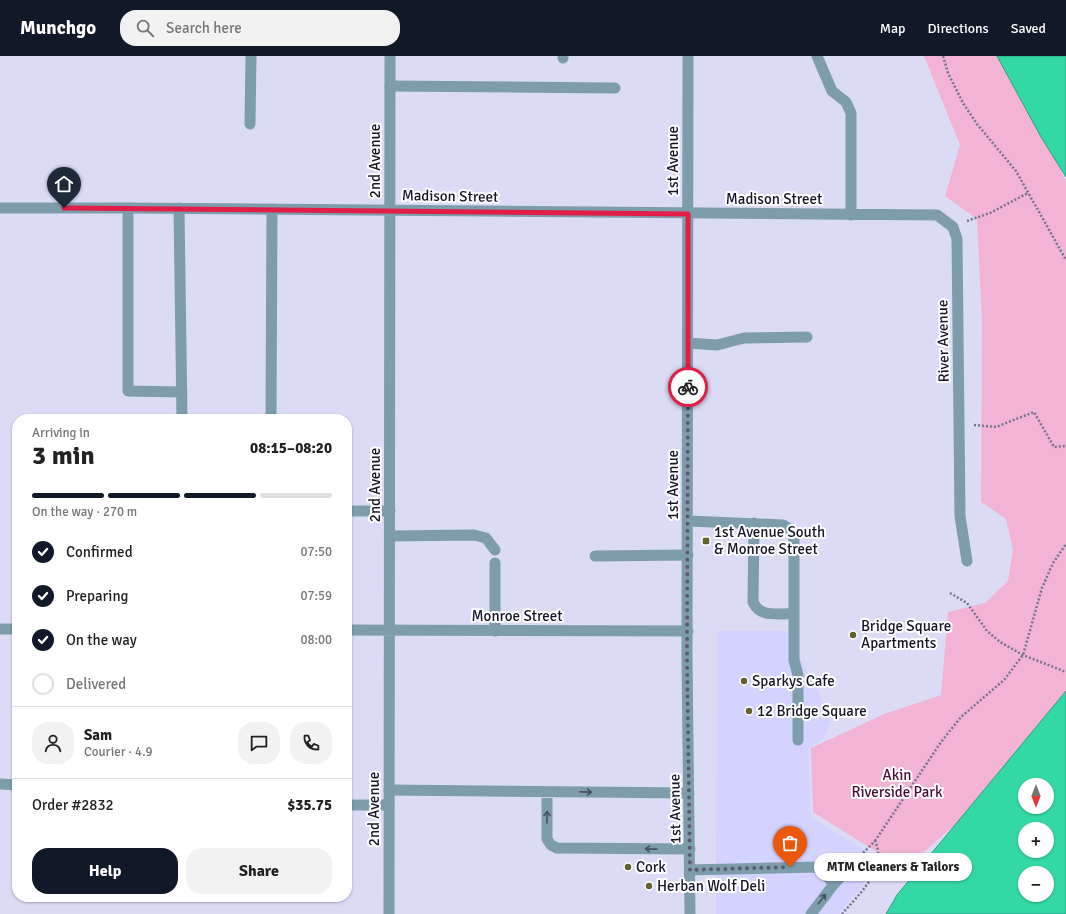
<!DOCTYPE html>
<meta charset="utf-8">
<style>
body{margin:0;font-family:Signika,sans-serif;background:#f2f2f2;color:#222;height:100vh;display:flex;flex-direction:column;font-size:15px;white-space:nowrap}
*{box-sizing:border-box;margin:0}
p{font-size:13px;color:#767676}
.icon{flex:none;width:22px;height:22px;fill:none;stroke:currentColor;stroke-width:2;stroke-linecap:round;stroke-linejoin:round}
.map{position:relative;flex:1;overflow:hidden}
.details{position:absolute;left:12px;top:358px;width:340px;height:488px;display:flex;flex-direction:column;background:#fff;border-radius:16px;box-shadow:0 1px 3px #0004}
.details>*{flex:none}
.needle{width:26px;rotate:180deg}
.fabs{position:absolute;left:1018px;top:722px;display:grid;gap:8px}
.fabs a{display:grid;place-items:center;width:36px;height:36px;border-radius:50%;background:#fff;box-shadow:0 1px 3px #0004;font-size:20px}
.pin{position:absolute;display:grid;place-items:center;width:34px;height:34px;color:#fff;margin:-41px -17px;border-radius:50% 50% 50% 0;rotate:-45deg;box-shadow:0 0 4px #0007}
.pin .icon{rotate:45deg}
.courier{position:absolute;display:grid;place-items:center;width:40px;height:40px;margin:-20px;border:3px solid #e11d48;border-radius:50%;background:#fff;color:#222;box-shadow:0 1px 5px #0007}
.bubble{position:absolute;height:28px;border-radius:14px;background:#fff;box-shadow:0 1px 3px #0004;font-size:13px;font-weight:800;line-height:28px;text-align:center}
.headline em{font-style:normal;font-weight:800}
.headline div{display:flex;flex-direction:column-reverse}
.headline{display:flex;align-items:center;justify-content:space-between;height:68px;padding:0 20px}
h1{font-size:26px;font-weight:800;line-height:30px}
.bar{display:grid;grid-template-columns:repeat(4,1fr);gap:6px 4px;align-content:center;height:48px;padding:0 20px}
.bar i{height:5px;border-radius:3px;background:#e0e0e0}
.bar .current{background:#111827}
.bar p{grid-column:span 4}
.line{display:flex;align-items:center;gap:10px;padding:0 20px;border-top:1px solid #e0e0e0}
.line div{flex:1}
.round{display:grid;place-items:center;flex:none;width:42px;height:42px;border-radius:16px;background:#f2f2f2}
ol{padding:0 20px;list-style:none}
li{display:flex;align-items:center;gap:12px;height:44px}
li p{margin-inline-start:auto}
li .icon{padding:4px;border-radius:50%;background:#111827;color:#fff;stroke-width:4}
li:last-child{color:#767676}
li i{width:22px;height:22px;border:2px solid #e0e0e0;border-radius:50%}
.action{display:flex;gap:8px;margin-top:auto;padding:8px 20px}
.action a{flex:1;height:46px;border-radius:16px;background:#111827;color:#fff;font-size:16px;font-weight:800;line-height:46px;text-align:center}
.action a+a{background:#f2f2f2;color:#222}
header{display:flex;align-items:center;gap:24px;box-sizing:border-box;height:56px;padding:0 20px;background:#111827;color:#fff}
header strong{font-size:19px}
nav{display:flex;gap:22px;margin-inline-start:auto;font-size:14px}
.search{width:280px;height:36px;background:#f2f2f2;display:flex;align-items:center;gap:10px;box-sizing:border-box;padding:0 14px;border-radius:16px;color:#767676;font-size:15px}
.map>svg:first-child{display:block}
</style>
<header>
<strong>Munchgo</strong>
<div class="search"><svg class="icon" aria-label="search" viewBox="0 0 24 24"><circle cx="10" cy="10" r="6"/><path d="M15 15l6 6"/></svg>Search here</div>
<nav><a>Map</a><a>Directions</a><a>Saved</a></nav>
</header>
<div class="map">
<svg width="1066" height="858" viewBox="0 0 1066 858">
<rect width="100%" height="100%" fill="#dcdbf6"/>
<path fill="#d4d2fe" d="M717 575H790V601L800 602 832 662 823 683 808 692 811 762 874 799 875 813 839 858H716Z"/>
<path fill="#f3b3d4" d="M924 0H1006L1066 125V635L956 768 904 813 813 756 811 692 884 658 941 639 948 556 985 547 1008 525 1013 494 1006 463 981 446 982 265 977 163 945 140 960 89Z"/>
<path fill="#34d8a5" stroke="#2b9d80" fill-rule="evenodd" d="M997 0H1066V121L1041 81Z
M1066 635V858H886L897 839ZM1025 729H1047V751H1025ZM1025 773H1047V795H1025ZM1025 817H1047V839H1025Z"/>
<g fill="none" stroke-linecap="round" stroke-linejoin="round">
<path stroke="#75748d" stroke-width="2.5" stroke-dasharray="2 2" stroke-linecap="butt" d="M943 0 948 17 963 47 977 68 1016 115 1066 204
M967 165 990 157 1028 137
M974 369 996 371 1034 356 1054 391 1066 390
M950 537 967 547 987 575 1000 586 1023 599 1066 616
M875 785 941 686 961 661 1004 624 1023 599 1042 532 1053 507 1066 488
M842 858C859 838 888 813 875 785L863 797"/>
<path stroke="#7d9dab" stroke-width="11" d="M563 0V2
M390 30 615 32
M250 68 251 0
M128 152V335L182 336
M179 152 182 363
M688 287 717 289 744 282 807 281
M271 363 272 153
M347 455H390
M688 465 783 469 791 474 794 483V604L798 619V684
M754 467 753 546C760 562 777 557 793 558
M390 480 474 479 486 482 495 494
M595 500 688 499
M495 507V575
M0 728 17 729
M389 734 689 737
M547 736V783L551 789 557 792 690 793
M347 749H389
M690 814 819 811 834 828
M811 858 834 828 853 808"/>
<path stroke="#7d9dab" stroke-width="11" d="M688 0 687 601 690 858
M817 0 832 35 846 46 851 57V159
M0 152H128L937 159 953 171 957 183 960 460 967 505
M0 573H17
M347 574 688 575
M389 858 390 0"/>
</g>
<defs><path id="oneway-shaft" d="M-6 0H5M1.5-3L5.5 0L1.5 3" fill="none" stroke-width="1.6" stroke-linecap="round" stroke-linejoin="round"/></defs>
<g stroke="#445265">
<use href="#oneway-shaft" transform="translate(586 736) rotate(1)"/>
<use href="#oneway-shaft" transform="translate(547 761) rotate(-90)"/>
<use href="#oneway-shaft" transform="translate(651 793) rotate(-179)"/>
<use href="#oneway-shaft" transform="translate(822 843) rotate(-53)"/>
</g>
<g fill="none" stroke-linecap="round" stroke-linejoin="round">
<path stroke="#5b5a72" stroke-width="4" stroke-dasharray="0 7.2" d="M688 331 687 601 690 814 790 811"/>
<path stroke="#e11d48" stroke-width="5" d="M64 152 688 158V331"/>
</g>
<g fill="#62602d" stroke="#fff" stroke-width="1.5">
<rect x="702" y="481" width="8" height="8" rx="2"/>
<circle cx="853" cy="579" r="4"/>
<circle cx="744" cy="625" r="4"/>
<circle cx="749" cy="655" r="4"/>
<circle cx="628" cy="811" r="4"/>
<circle cx="649" cy="830" r="4"/>
</g>
<g text-anchor="middle" stroke-width="4" stroke-linejoin="round" paint-order="stroke">
<g font-size="15" fill="#16142b" stroke="#fff">
<text transform="translate(375 105) rotate(-90)" y="5">2nd Avenue</text>
<text transform="translate(673 105) rotate(-90)" y="5">1st Avenue</text>
<text transform="translate(450 140) rotate(1)" y="5">Madison Street</text>
<text x="774" y="148">Madison Street</text>
<text transform="translate(943 285) rotate(-91)" y="5">River Avenue</text>
<text transform="translate(375 429) rotate(-90)" y="5">2nd Avenue</text>
<text transform="translate(673 429) rotate(-90)" y="5">1st Avenue</text>
<text x="517" y="565">Monroe Street</text>
<text transform="translate(374 753) rotate(-90)" y="5">2nd Avenue</text>
<text transform="translate(675 753) rotate(-91)" y="5">1st Avenue</text>
</g>
<g font-size="15" fill="#16142b" stroke="#fff" text-anchor="start">
<text x="714" y="481">1st Avenue South<tspan x="714" dy="17">&amp; Monroe Street</tspan></text>
<text x="861" y="575">Bridge Square<tspan x="861" dy="17">Apartments</tspan></text>
<text x="752" y="630">Sparkys Cafe</text>
<text x="757" y="660">12 Bridge Square</text>
<text x="636" y="816">Cork</text>
<text x="657" y="835">Herban Wolf Deli</text>
</g>
<g font-size="15" fill="#4d0935" stroke="#fff">
<text x="897" y="724">Akin<tspan x="897" dy="17">Riverside Park</tspan></text>
</g>
</g>
</svg>
<div class="fabs">
<a><svg class="needle" viewBox="-14 -14 28 28"><path d="M0-13l5 13h-10z" fill="#e53935"/><path d="M0 13l5-13h-10z" fill="#767676"/></svg></a>
<a>+</a>
<a>−</a>
</div>
<div class="pin" style="left:790px;top:811px;background:#ea580c"><svg class="icon" aria-label="bag" viewBox="0 0 24 24"><path d="M5 8h14l-1 12H6zM9 8a3 3 0 0 1 6 0"/></svg></div>
<div class="pin" style="left:64px;top:152px;background:#1f2937"><svg class="icon" aria-label="home" viewBox="0 0 24 24"><path d="M3 11l9-7 9 7M6 9v11h12V9"/></svg></div>
<div class="courier" style="left:688px;top:331px"><svg class="icon" aria-label="bike" viewBox="0 0 24 24"><circle cx="6" cy="16" r="4"/><circle cx="18" cy="16" r="4"/><path d="M6 16l4-8h5l3 8M10 8l3 8H6M13 5h3"/></svg></div>
<div class="bubble" style="left:814px;top:797px;width:158px">MTM Cleaners &amp; Tailors</div>
<section class="details">
<div class="headline"><div><h1>3 min</h1><p>Arriving in</p></div><em>08:15–08:20</em></div>
<div class="bar"><i class="current"></i><i class="current"></i><i class="current"></i><i></i><p>On the way · 270 m</p></div>
<ol>
<li><svg class="icon" aria-label="check" viewBox="0 0 24 24"><path d="M5 12l5 5 9-10"/></svg>Confirmed<p>07:50</p></li>
<li><svg class="icon" aria-label="check" viewBox="0 0 24 24"><path d="M5 12l5 5 9-10"/></svg>Preparing<p>07:59</p></li>
<li><svg class="icon" aria-label="check" viewBox="0 0 24 24"><path d="M5 12l5 5 9-10"/></svg>On the way<p>08:00</p></li>
<li><i></i>Delivered</li>
</ol>
<div class="line" style="height:72px"><a class="round"><svg class="icon" aria-label="person" viewBox="0 0 24 24"><circle cx="12" cy="8" r="4"/><path d="M4 21q1-7 8-7t8 7"/></svg></a><div><b>Sam</b><p>Courier · 4.9</p></div><a class="round"><svg class="icon" aria-label="chat" viewBox="0 0 24 24"><path d="M4 5h16v11H9l-5 4z"/></svg></a><a class="round"><svg class="icon" aria-label="phone" viewBox="0 0 24 24"><path d="M5 4h4l2 5-3 2q2 4 5 5l2-3 5 2v4C11 20 4 13 5 4z"/></svg></a></div>
<div class="line" style="height:52px"><div>Order #2832</div><b>$35.75</b></div>
<div class="action"><a>Help</a><a>Share</a></div>
</section>
</div>
